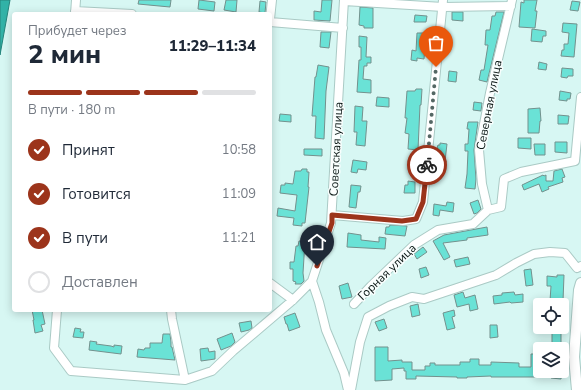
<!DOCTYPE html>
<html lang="ru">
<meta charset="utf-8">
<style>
body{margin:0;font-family:"Nunito Sans",sans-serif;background:#f6f6f7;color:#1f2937;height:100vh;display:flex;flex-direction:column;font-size:15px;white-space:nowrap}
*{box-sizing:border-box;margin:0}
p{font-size:13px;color:#747a83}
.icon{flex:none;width:22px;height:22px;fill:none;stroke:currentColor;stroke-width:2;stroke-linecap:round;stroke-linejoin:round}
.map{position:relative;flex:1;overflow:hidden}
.panel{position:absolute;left:12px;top:12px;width:260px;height:300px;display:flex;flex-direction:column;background:#fff;border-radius:4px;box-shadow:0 2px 10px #0003}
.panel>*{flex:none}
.tools{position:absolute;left:533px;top:298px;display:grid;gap:8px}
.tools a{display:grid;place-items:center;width:36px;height:36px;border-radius:4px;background:#fff;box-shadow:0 2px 10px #0003;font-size:20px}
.pin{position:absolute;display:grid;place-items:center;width:34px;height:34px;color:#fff;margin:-41px -17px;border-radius:50% 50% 50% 0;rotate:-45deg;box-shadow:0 0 4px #0007}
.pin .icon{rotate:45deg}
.courier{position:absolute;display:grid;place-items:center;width:40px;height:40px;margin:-20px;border:3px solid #9c341b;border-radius:50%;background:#fff;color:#222;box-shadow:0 1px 5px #0007}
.headline em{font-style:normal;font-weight:800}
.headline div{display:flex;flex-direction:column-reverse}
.headline{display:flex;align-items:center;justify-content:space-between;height:68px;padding:0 16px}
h1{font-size:26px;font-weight:800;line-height:30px}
.bar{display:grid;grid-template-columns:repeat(4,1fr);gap:6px 4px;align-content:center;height:48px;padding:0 16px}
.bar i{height:5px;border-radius:3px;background:#e0e1e3}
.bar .on{background:#9c341b}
.bar p{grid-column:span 4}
ol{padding:0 16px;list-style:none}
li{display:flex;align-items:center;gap:12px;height:44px}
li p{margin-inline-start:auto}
li .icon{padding:4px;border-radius:50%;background:#9c341b;color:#fff;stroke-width:4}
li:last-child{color:#747a83}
li i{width:22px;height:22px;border:2px solid #e0e1e3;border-radius:50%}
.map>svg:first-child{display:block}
</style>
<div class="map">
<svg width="581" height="390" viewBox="0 0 581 390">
<rect width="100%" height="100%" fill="#d7f7f3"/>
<path fill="#31b2a7" stroke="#26847c" d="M0 0H10L0 55Z"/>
<path fill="#6ae2d6" stroke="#73918d" d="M139 0H171L170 7 138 4Z
M199 0 215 2 214 11 198 9Z
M226 0H237L236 12 224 10Z
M322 0H332L330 21 314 20V11L321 12Z
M524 0H537L535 11H537L535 28 519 27 521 2 524 3Z
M260 1 266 2 265 13 259 12Z
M572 1 580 2 578 11 570 10Z
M360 7 373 8V28H364V26L359 25Z
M452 12H463V21L452 20Z
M496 12H504L487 82 479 80 481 70H484L488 45H485L486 30H490L492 16H495Z
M415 15 427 16 426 22H414Z
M563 23 577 24 574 57 561 56 562 50H564V44H568L569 33 562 32Z
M532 29 546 31V36H543L542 42 531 41Z
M321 32H331L329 48 320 47Z
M417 33H426L424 59 417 58V61L411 60 412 50 416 51Z
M359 36 367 37 366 57H371V63H367V66H364L363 79 371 80V93L357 92 359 60H361V47H359Z
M539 62 547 64 546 70 538 69Z
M318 65 329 67 326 91 324 139 315 138 316 116H312L315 77H316Z
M562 68 573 69V76H568L567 78 561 77Z
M449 71 457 72 456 82 448 81Z
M416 89H422L421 105H420L418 150 408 149 409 134 405 133 407 118H405L407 91H415Z
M560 91 571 93 570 99H567V101L559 100Z
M377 97 389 98V107L376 106Z
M474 102 482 103 481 111 473 110Z
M355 106 363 107 362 121H367L365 146 356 145 357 132H354Z
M540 108 541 121H540L539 133H528V109Z
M280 114 291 115V122L279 121Z
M558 115 569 116 568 124H558Z
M468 122H478L474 150 476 179 475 189 465 188 467 174 468 151H465V144H468L469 129H467Z
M518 138H531V149L518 148Z
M555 142H567V153L555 152Z
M440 143 447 144 445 161H446L444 172 435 171 436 163H439L440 153 436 152 438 145H440Z
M534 144H545V155H535Z
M304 149H322V156L304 155Z
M353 160 367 162 366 170 358 169 357 173 351 172Z
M302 169H307V172H309L308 187H309L305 223H302V226L293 225 294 218 277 216 278 208 295 211 297 195 280 193 281 185H285V183L293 184 295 171H301Z
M562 169 565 177 562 178 563 182 548 187 549 189 542 192 539 184 524 190 522 185 543 175 544 176 546 175V181H553L554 171Z
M408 181 415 182V193H404L405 185H408Z
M351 185 361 186 360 192H358L356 208 349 207Z
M478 200 481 209 477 213 474 214 470 203Z
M447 202 454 203 453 212 440 210 439 216 433 215 434 204 446 206Z
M390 225 407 226 405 236 385 234 386 227H389Z
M487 227 488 235 467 238V240L443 243 450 257 444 260 433 241 444 235Z
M348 233 361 235V240L379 242V237L386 238 385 249 347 247Z
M299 241H305L303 273 304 281 301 284H295L296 282 293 281V269H290V262H294L296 246H298Z
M423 247 427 252 417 259 414 254Z
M468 257 470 264 456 267 454 260Z
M426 267 429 275 421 278 419 269Z
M531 269 533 285 526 286 524 270Z
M557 275H564L563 301H550L551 286H547V276L557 277Z
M348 283 352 297 342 299 339 286Z
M463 292 465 298 475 295 478 309 470 311 469 304 457 307 454 295Z
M514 292 515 295 523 294V302L511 303 510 302 494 304 493 296 502 295V293Z
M418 304 420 315 412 317 410 306Z
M32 310H42L45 324 41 325 43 331 35 333 33 320H34Z
M454 310 455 316 452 317 455 328 447 330 443 313Z
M295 313 300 327 289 331 287 324H286L284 317Z
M384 319 387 328 379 331 375 322Z
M251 321 252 328 249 330 241 332 239 323Z
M490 325H497L498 337 490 338Z
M75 328 81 329 80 332H84L83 338 73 337Z
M232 333 235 342 231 346 221 350 217 339Z
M552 333H561V345H552Z
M163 334H170L171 342V347H172L175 360 137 357 138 349 144 350 145 348H150V343H162Z
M90 341 97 342 96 344 111 346 114 347V345L122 346 121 354 89 350Z
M375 347H388V361L402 360V362H412V370H425V366H430V363H435V365H460V362H470V359H479V365H491V362L519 363V367H531V354H540V371H562L561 379 551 378V377H491V376L467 377V378H457V377L416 376V379H406V371H404V368L392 369V380L375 381Z
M208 348 209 352 215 351V359L201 361 200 349Z"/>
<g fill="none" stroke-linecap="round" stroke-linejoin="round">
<defs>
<path id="minor" d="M344 1 443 7 511 6
M75 11 132 14
M75 14 76 0
M270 19 272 0
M270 22 343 28
M488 210 482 184 479 150 490 93 512 0
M332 215 403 221 416 219 423 202 443 0
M312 281 319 302 326 330 344 373 348 390
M270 283 293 300
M354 304 371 286 414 245 438 230 473 224 488 210 501 207 504 179 521 172 575 161 581 97
M57 310 54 348 71 371 185 380 212 371 233 351 293 300 312 281 331 223 344 0
M171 310 172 319 185 380
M351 390 360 342 368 317 389 306 412 297 424 299 496 275 516 263 534 254 550 252 565 253 577 268 581 266"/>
<path id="major" d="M577 390 574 357 579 290 581 283"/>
</defs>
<use href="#minor" stroke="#aacac5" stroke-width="10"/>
<use href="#major" stroke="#aacac5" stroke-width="12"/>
<use href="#minor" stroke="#fff" stroke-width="8"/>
<use href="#major" stroke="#fff" stroke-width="10"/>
</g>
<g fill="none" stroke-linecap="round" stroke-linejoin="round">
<path stroke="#546764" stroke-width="4" stroke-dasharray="0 7.2" d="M427 165 436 67"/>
<path stroke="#9c341b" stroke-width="5" d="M317 266 332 223V215L402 221 416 219 423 202 427 165"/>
</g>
<g text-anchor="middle" stroke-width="3" stroke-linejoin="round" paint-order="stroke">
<g font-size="12" fill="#0d1917" stroke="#f8fefd">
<text transform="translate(489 105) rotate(-79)" y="4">Северная улица</text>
<text transform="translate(336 149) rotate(-87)" y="4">Советская улица</text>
<text transform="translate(387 272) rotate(-44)" y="4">Горная улица</text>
</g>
</g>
</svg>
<div class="tools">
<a><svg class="icon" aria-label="locate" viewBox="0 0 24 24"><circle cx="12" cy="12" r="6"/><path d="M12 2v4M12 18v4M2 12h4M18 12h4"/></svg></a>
<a><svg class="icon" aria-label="layers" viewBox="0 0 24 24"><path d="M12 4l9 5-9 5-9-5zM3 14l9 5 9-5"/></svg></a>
</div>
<div class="pin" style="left:436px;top:67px;background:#ea580c"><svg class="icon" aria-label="bag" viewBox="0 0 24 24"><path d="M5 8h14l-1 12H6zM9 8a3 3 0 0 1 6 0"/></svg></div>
<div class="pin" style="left:317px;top:266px;background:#1f2937"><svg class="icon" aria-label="home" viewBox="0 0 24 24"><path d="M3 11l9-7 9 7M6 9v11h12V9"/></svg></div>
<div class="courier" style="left:427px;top:165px"><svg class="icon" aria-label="bike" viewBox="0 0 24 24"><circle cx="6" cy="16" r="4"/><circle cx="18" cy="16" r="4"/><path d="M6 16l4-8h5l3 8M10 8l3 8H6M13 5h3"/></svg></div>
<section class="panel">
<div class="headline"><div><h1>2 мин</h1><p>Прибудет через</p></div><em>11:29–11:34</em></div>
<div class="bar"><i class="on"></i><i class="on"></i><i class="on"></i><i></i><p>В пути · 180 m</p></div>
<ol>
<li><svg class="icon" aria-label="check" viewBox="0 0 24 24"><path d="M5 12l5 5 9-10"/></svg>Принят<p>10:58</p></li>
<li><svg class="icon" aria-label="check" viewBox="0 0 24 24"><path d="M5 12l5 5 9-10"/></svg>Готовится<p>11:09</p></li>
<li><svg class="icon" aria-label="check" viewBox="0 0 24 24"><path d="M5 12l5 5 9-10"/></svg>В пути<p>11:21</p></li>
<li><i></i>Доставлен</li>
</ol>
</section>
</div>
